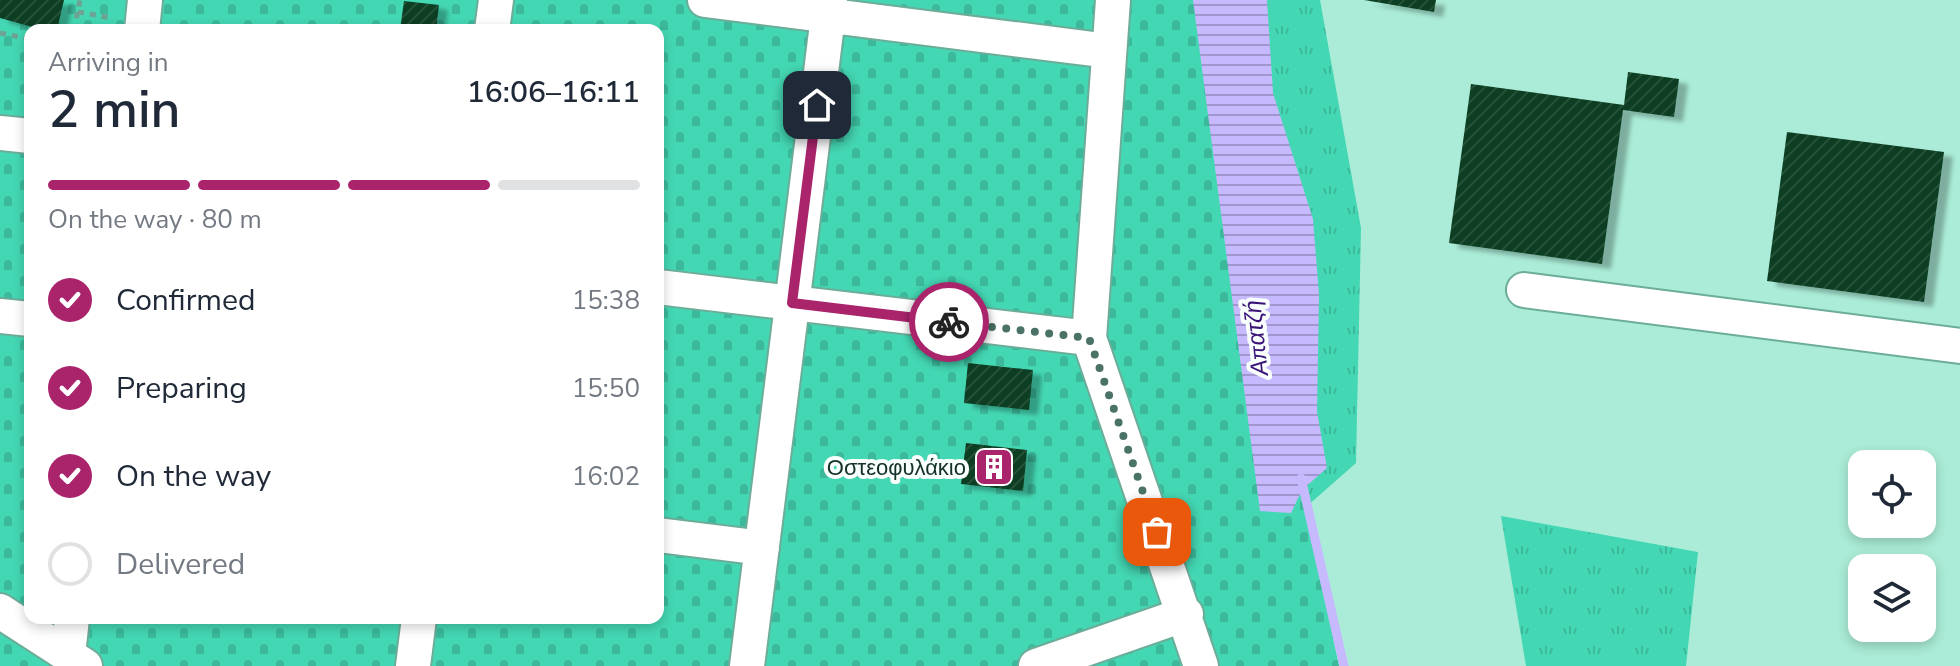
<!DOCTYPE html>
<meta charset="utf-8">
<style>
body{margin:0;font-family:"Nunito Sans",sans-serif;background:#f6f6f7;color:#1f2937;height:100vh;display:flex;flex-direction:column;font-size:30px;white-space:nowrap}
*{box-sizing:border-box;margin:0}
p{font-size:26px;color:#747a83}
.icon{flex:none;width:44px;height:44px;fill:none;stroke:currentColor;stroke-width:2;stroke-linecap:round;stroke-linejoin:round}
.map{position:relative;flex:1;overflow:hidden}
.panel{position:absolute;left:24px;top:24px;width:640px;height:600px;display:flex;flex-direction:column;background:#fff;border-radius:16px;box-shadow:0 4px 12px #0003}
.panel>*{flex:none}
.buttons{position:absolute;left:1848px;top:450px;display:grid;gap:16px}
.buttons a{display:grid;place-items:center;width:88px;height:88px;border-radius:16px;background:#fff;box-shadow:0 4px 12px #0003;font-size:40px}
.pin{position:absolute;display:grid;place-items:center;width:68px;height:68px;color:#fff;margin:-34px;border-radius:16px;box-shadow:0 4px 12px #0006}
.courier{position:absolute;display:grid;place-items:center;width:80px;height:80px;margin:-40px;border:6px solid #aa246c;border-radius:50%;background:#fff;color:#222;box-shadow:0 2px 10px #0007}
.headline em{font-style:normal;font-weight:600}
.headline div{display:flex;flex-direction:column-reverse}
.headline{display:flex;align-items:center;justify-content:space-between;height:136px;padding:0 24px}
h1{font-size:52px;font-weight:600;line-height:60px}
.bar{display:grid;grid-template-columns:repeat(4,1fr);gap:12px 8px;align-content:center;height:96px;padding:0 24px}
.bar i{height:10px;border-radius:6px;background:#e0e1e3}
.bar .selected{background:#aa246c}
.bar p{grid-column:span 4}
ol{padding:0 24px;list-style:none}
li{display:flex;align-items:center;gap:24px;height:88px}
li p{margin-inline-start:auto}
li .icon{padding:8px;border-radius:50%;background:#aa246c;color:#fff;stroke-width:4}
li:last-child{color:#747a83}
li i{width:44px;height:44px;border:4px solid #e0e1e3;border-radius:50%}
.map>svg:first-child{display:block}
</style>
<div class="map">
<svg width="1960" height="666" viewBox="0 0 1960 666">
<defs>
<pattern id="grass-tufts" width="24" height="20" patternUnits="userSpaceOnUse" patternTransform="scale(2)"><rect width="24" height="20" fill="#44d7b3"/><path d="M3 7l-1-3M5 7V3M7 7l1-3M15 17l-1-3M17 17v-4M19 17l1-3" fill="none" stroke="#3bb99a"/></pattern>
<pattern id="cemetery-stones" width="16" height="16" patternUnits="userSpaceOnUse" patternTransform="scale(2)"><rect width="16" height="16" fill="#44d7b3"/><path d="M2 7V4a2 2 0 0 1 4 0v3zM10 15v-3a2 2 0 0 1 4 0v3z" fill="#3bb99a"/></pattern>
<pattern id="water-rules" width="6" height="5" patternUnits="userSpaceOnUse" patternTransform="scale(2)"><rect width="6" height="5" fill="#c7b9fe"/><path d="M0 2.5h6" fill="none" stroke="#a197ce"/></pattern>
<pattern id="building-hatch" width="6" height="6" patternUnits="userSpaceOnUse" patternTransform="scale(2)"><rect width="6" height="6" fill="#0b3d20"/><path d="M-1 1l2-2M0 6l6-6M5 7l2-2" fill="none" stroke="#255138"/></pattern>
<filter id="shadow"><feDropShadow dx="9" dy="5" stdDeviation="2" flood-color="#0004"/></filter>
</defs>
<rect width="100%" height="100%" fill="#aaecd7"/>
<path fill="url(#grass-tufts)" d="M1187 0H1320L1361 228 1356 463 1306 507Z
M1501 516 1698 552 1686 666H1526Z"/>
<path fill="url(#cemetery-stones)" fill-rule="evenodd" d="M0 0H1199L1339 666H0ZM30 30H658V618H30Z"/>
<path fill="url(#water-rules)" d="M1193 0H1267L1273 93 1313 219 1319 295 1317 412 1327 468 1302 490 1291 513 1260 511Z"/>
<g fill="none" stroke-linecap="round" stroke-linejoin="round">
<path stroke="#c7b9fe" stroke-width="9" d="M1301 478 1344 666"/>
</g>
<path fill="url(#building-hatch)" filter="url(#shadow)" d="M0 0H64L57 30H43L0 18Z
M1364 0H1436L1434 12Z
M404 1 439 5 436 30H400Z
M1628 72 1679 79 1674 117 1623 110 1602 264 1449 243 1471 84 1624 105Z
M1787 132 1944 152 1924 302 1767 281Z
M968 363 1033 370 1029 410 964 403Z
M966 443 1027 450 1023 491 961 484Z"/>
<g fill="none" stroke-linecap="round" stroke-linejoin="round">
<defs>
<path id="minor" d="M705 0 1109 51
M1113 0 1089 338 1201 666
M142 30 145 0
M492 30 496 0
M0 133 30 136
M658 287 1089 338
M1524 290 1960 346
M0 316 30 319
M658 535 762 548
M0 611 85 666
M68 655 72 618
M413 666 419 618
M747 666 830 0
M1036 666 1186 614"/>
</defs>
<use href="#minor" stroke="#6cad99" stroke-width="38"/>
<path stroke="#6fa292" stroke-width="5" stroke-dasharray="6 6" stroke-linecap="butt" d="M78 12 112 18
M74 30 80 0
M0 33 30 39"/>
<use href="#minor" stroke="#fff" stroke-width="34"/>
</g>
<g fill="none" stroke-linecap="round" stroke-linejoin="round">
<path stroke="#4a7267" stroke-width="8" stroke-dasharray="0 14.4" d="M949 322 1089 338 1157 532"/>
<path stroke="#aa246c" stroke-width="10" d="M817 105 792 303 949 322"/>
</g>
<defs>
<symbol id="building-square" viewBox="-11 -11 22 22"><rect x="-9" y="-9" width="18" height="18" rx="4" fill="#aa246c" stroke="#f8fffd"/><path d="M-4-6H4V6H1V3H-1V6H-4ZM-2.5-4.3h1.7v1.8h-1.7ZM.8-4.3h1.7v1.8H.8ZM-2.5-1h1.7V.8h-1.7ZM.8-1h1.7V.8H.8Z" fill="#fff"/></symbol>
</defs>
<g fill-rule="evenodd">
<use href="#building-square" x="972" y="445" width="44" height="44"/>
</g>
<g text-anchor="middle" stroke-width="8" stroke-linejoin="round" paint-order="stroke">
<g font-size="22" fill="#16312a" stroke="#f8fffd" text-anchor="end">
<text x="966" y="475">Οστεοφυλάκιο</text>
</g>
<g font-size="24" font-style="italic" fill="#3b1478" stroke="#f8fffd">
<text transform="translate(1256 338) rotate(-96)" y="8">Απατζή</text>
</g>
</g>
</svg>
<div class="buttons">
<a><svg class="icon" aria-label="locate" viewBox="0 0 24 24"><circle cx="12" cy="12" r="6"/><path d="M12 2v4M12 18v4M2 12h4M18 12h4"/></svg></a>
<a><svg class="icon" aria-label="layers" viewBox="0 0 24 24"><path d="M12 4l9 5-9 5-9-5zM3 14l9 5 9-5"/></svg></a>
</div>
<div class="pin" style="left:1157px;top:532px;background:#ea580c"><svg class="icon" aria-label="bag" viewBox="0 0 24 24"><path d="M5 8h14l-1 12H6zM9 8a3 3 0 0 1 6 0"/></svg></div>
<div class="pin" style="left:817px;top:105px;background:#1f2937"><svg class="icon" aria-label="home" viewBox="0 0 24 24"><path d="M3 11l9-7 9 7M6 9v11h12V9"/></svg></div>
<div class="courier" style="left:949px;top:322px"><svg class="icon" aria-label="bike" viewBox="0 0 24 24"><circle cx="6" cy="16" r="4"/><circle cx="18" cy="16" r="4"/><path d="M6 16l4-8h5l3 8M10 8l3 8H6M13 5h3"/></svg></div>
<section class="panel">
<div class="headline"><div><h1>2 min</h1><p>Arriving in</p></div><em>16:06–16:11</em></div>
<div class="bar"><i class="selected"></i><i class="selected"></i><i class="selected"></i><i></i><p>On the way · 80 m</p></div>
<ol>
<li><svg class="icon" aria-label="check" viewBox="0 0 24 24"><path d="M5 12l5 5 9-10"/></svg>Confirmed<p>15:38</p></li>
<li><svg class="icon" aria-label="check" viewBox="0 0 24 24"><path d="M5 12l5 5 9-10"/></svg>Preparing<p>15:50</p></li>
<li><svg class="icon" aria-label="check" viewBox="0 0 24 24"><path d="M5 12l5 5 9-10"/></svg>On the way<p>16:02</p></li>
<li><i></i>Delivered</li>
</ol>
</section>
</div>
